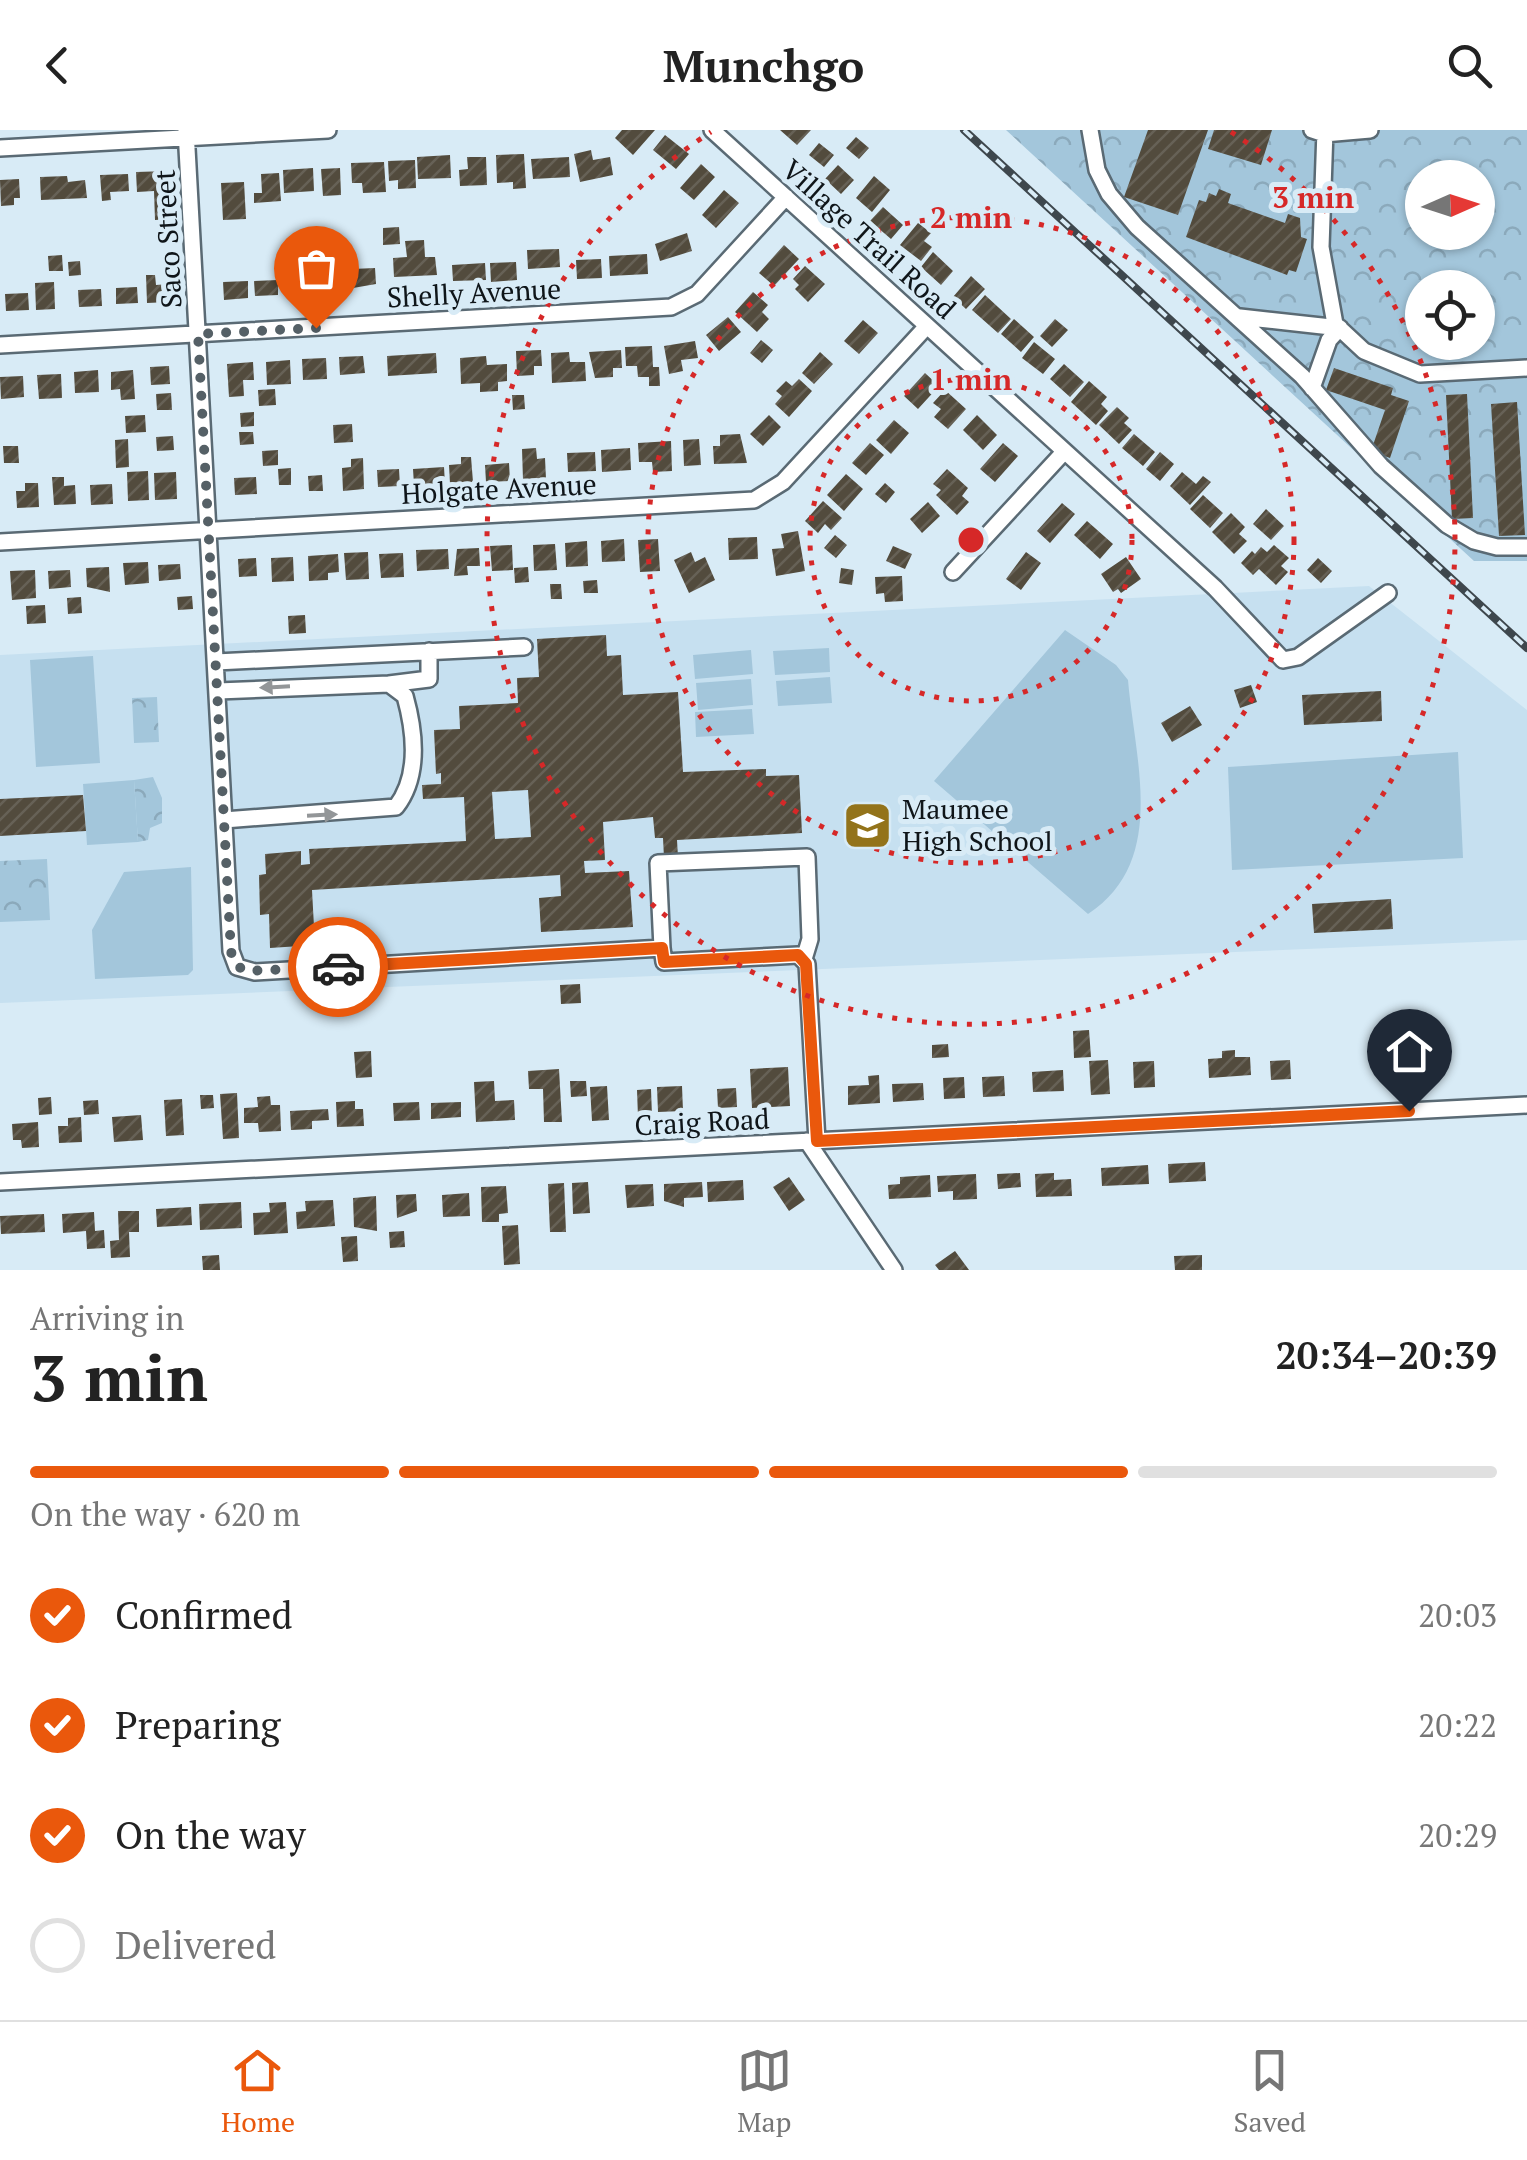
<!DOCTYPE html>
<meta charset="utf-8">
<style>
body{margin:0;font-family:"PT Serif",serif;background:#f2f2f2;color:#222;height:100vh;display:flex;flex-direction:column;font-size:38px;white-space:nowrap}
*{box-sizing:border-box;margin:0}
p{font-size:32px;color:#767676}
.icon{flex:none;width:55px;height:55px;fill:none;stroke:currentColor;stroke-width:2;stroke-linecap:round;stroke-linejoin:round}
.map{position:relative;height:1140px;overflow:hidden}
.details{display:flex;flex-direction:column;background:#fff;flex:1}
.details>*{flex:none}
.needle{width:65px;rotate:87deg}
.controls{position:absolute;left:1405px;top:30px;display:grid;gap:20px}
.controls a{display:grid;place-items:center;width:90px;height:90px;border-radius:50%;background:#fff;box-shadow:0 2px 8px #0004;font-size:50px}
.pin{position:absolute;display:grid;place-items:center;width:85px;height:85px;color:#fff;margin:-102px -42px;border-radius:50% 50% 50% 0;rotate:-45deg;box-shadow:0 0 10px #0007}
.pin .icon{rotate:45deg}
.courier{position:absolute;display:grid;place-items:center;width:100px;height:100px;margin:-50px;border:8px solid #ea580c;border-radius:50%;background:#fff;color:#222;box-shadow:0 2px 12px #0007}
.headline em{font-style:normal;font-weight:800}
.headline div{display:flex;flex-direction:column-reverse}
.headline{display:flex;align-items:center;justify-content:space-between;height:170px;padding:0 30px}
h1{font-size:65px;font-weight:800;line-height:75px}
.bar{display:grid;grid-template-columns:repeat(4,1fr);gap:15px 10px;align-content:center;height:120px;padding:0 30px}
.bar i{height:12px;border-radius:8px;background:#e0e0e0}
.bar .active{background:#ea580c}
.bar p{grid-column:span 4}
ol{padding:0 30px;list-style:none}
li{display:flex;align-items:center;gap:30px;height:110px}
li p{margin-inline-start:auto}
li .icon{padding:10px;border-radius:50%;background:#ea580c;color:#fff;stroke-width:4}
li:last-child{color:#767676}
li i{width:55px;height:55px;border:5px solid #e0e0e0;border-radius:50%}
header{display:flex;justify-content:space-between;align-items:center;height:130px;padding:0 30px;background:#fff;font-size:45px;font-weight:800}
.dock{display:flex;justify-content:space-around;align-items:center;height:140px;border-top:2px solid #e0e0e0;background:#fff;font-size:28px;color:#767676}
.dock a{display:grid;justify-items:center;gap:5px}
.dock .active{color:#ea580c}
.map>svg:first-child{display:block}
</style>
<header><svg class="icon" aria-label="back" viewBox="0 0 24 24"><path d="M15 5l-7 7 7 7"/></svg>Munchgo<svg class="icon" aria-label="search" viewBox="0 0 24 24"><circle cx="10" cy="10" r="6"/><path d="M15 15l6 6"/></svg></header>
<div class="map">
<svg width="1527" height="1140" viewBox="0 0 1527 1140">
<defs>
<pattern id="forest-crowns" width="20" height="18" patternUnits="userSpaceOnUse" patternTransform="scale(2.5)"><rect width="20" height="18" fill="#a3c6db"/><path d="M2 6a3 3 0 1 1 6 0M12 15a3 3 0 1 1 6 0" fill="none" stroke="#8ba9bb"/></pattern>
<pattern id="building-hatch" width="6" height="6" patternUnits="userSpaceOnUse" patternTransform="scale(2.5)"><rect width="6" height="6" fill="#524b3d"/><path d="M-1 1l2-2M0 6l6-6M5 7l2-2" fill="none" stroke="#666156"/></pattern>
</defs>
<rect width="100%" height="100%" fill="#d8ebf6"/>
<path fill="#c6e0f0" d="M1369 456 1527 580V810L0 873V525Z"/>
<path fill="url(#forest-crowns)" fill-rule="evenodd" d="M1006 0H1527V431H1474ZM1422 48H1478V102H1422ZM1422 158H1478V212H1422Z
M157 567 159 612 134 613 132 568Z
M153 647 162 668V693L150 698 148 710 138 712 134 650Z
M47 729 50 790 0 792V731Z"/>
<path fill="#a3c6db" d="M1065 500 1116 535 1128 550C1135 632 1168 731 1088 784L934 651Z
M829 518 830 542 775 545 773 521Z
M751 520 753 544 695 549 693 525Z
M93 526 100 633 36 637 30 530Z
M830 547 832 573 778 576 776 551Z
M751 549 753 575 698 580 696 553Z
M752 579 754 604 696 607 695 582Z
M1458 622 1463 728 1232 740 1228 637Z
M134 650 138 712 87 715 83 654Z
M191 737 193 840 188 845 95 849 92 800 124 742Z"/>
<path fill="url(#building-hatch)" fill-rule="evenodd" d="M622 0H655L633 25 615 8Z
M780 0H811L797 15Z
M1148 0H1208L1178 85 1124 67Z
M1214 0H1272L1261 35 1208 19Z
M665 5 689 24 676 39 653 20Z
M856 7 869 18 859 29 846 18Z
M819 13 834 25 824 37 809 25Z
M591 20 593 30 610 27 613 45 580 52 574 24Z
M524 24 526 58 513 59V52L497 53 496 25Z
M450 25 451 48 418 49 417 27Z
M467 27H486L487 55 460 56 459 40 468 39Z
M569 27 570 47 533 49 531 29Z
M415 30 416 58 398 59V50L389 51 388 31Z
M384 32 386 62 363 63 362 53H352L351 33Z
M701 34 715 47 694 70 680 58Z
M838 35 854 50 841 64 825 49Z
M313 38 314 61 284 63 283 40Z
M340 38 341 65 323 66 321 39Z
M168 41 171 89 155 90 154 61 137 62 136 42Z
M279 43 281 71 254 73V63H262L261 44Z
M128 44 129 61 110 62 111 70 102 71 100 45Z
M67 46 68 52 85 50 87 68 41 70 40 47Z
M874 46 890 60 872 82 856 68Z
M19 49 20 68H14V75L1 76 0 50Z
M244 52 246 89 223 90 221 53Z
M1219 59 1231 64 1228 73 1285 93 1288 84 1300 88 1301 107 1307 109 1296 142 1289 140 1287 145 1186 107 1199 70 1206 72 1209 63 1216 66Z
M724 60 739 73 716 98 702 85Z
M883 77 903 95 891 109 870 91Z
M918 93 931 103 924 111 932 117 921 131 900 115Z
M399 97 400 114 383 115V98Z
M687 103 692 121 660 131 655 114Z
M424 110 425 127H435L437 145 394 147 393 128 407 127 405 111Z
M784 115 799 129 774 156 759 143Z
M559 119 560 137 528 139 527 120Z
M933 122 953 141 941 155 921 137Z
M647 124 648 144 610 146 609 126Z
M62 125 63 141H49L48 126Z
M601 129 602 148 577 149 576 130Z
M80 131 81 145 69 146 68 132Z
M516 132 517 150 491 152 490 133Z
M485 133 486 150 453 151 452 135Z
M805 136 825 154 808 172 795 159 799 155 793 149Z
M375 138 376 154 330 162V140Z
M322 143 323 164 299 165 298 145Z
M146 145H155L156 155 168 154 169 172 147 173Z
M971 146 985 159 966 179 953 167Z
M278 150V165L255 166 254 151Z
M248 151V168L224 170 223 152Z
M54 152 55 179 36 180 35 153Z
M137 157 138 173 116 174V158Z
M101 159 102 176 79 177 78 160Z
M753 162 768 175 762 182 769 189 757 202 735 182Z
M28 163 29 180 6 181 5 164Z
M985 165 1011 189 998 203 972 180Z
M728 187 741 202 719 221 706 205Z
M1014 189 1034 207 1021 222 1001 204Z
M1055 189 1068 200 1052 217 1040 206Z
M863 190 878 203 859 224 844 211Z
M761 210 773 220 762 233 750 223Z
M695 211 698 228 681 230 683 241 669 244 664 216Z
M1034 212 1055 229 1043 244 1022 228Z
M652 216 653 237H659L660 256H649V247H638L637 236H626L625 217Z
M541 220 542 236H534V245L517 246 516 221Z
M621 220 622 238H613V247L595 248 589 222Z
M569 222 570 232H585L586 251 552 253 551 223Z
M820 222 833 234 814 254 802 243Z
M436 223 437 243 388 246 387 226Z
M363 226 365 243 340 245 339 227Z
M486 226 487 235 507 234V251L498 252V261L480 262V253L461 254 460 228Z
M326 228 327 249 303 250 302 229Z
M290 230 291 254 267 255 266 232Z
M253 232 254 250H243L244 266 229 267 227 234Z
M1064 234 1084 252 1070 267 1050 249Z
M169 236 170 254 151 255 150 237Z
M1334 238 1393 258 1391 265 1409 271 1390 328 1371 321 1385 280 1326 260Z
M98 240 99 262 75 263 74 242Z
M133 240 135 269 121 270 120 259 111 260V242Z
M925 243 939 256 918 279 904 266Z
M61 244 62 268 39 269 37 245Z
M23 246 24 267 1 269 0 247Z
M799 249 812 261 789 287 775 274 782 266 776 261 786 251 792 256Z
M1089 251 1107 267 1101 274 1108 281 1096 295 1071 272Z
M275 259 276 275 259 276 258 260Z
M945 260 966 279 948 299 934 287 941 279 933 273Z
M171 263 172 280H157L156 264Z
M1467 264 1473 388 1452 389 1446 265Z
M512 265H524L525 279 513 280Z
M1517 272 1525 405 1499 406 1491 274Z
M1117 277 1129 288 1124 293 1132 300 1119 314 1099 295Z
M254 282V296L241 297 240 283Z
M145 285 146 302 126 303 125 286Z
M769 285 781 297 763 316 750 304Z
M977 285 997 305 983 320 963 300Z
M894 290 909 303 891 324 876 310Z
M352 294 353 312 334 313 333 295Z
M239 302H253L254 314 240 315Z
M740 304 747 333 714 334 713 316H720V305Z
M1134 304 1155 322 1143 336 1122 318Z
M173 306 174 320 157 321 156 307Z
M128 309 129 337 116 338 115 310Z
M699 309 701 335 684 336 683 310Z
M671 311 672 341 653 342 652 332H639L638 313Z
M870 313 884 325 866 345 852 333Z
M1003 313 1018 326 995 352 980 339Z
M3 316H18L19 333H4Z
M536 318 537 329 545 328 546 349 523 350 522 319Z
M630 318 631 340 602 342 601 320Z
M278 320V335L263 336 262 321Z
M595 322 596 341 568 342 567 323Z
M1160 322 1174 334 1160 351 1146 339Z
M461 327H471L473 352 450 354 449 335 461 334Z
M363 328 364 359 343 361 342 338 351 337V329Z
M509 333 510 351 486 352 485 335Z
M444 337 445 354 414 355 413 339Z
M291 338V355H279L278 339Z
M399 339 400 356 378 357 377 340Z
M947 339 968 358 962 366 969 372 957 385 936 365 941 360 933 354Z
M148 341 149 370 128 371 127 342Z
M176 342 177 369 155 370 154 343Z
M1182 342 1196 354 1203 346 1211 352 1190 375 1170 356Z
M846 344 863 359 844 381 827 365Z
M322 345 323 361H309L308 346Z
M52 347H64V356L75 355 76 374 54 375Z
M256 347 257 364 235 365 234 348Z
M25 353H38L39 377 17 378 16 361H25Z
M885 353 895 362 886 373 875 364Z
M112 354 113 374 91 375 90 355Z
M1203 365 1223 383 1210 398 1190 379Z
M823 371 842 388 831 400 825 394 818 403 805 391Z
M928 372 940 386 922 403 910 389Z
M1062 373 1075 384 1050 413 1037 401Z
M1266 379 1284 396 1271 410 1253 394Z
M1231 383 1245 397 1239 404 1247 411 1234 424 1212 402Z
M1087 391 1113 414 1100 429 1074 405Z
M798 401 805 441 776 446 772 419 784 418 781 404Z
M835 405 847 415 836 428 824 418Z
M757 407 758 429 729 430 728 408Z
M624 409 625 431 602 432 601 411Z
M658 409 660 441 640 442 638 410Z
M587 411 588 436 566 437 565 413Z
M555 414 557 440 534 441 533 415Z
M512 415 513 440 492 441 490 416Z
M1274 415 1289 428 1281 436 1288 442 1276 455 1259 439 1253 445 1241 433 1252 421 1255 424 1261 417 1267 422Z
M893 416 912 424 905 439 886 431Z
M479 418 480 436H467L468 445 454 446 457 419Z
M448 419 449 439 417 441 416 420Z
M368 422 369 449 346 450 344 423Z
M691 422 695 432 705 427 715 450 689 463 674 430Z
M1026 422 1041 433 1021 460 1006 449Z
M403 423 404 447 381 448 379 424Z
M338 424 339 442 328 443V450L309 451 308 426Z
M293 427 294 451 272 452 271 428Z
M1126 427 1141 449 1121 463 1118 459 1113 462 1101 444Z
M256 428 257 446 239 447 238 429Z
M1318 428 1332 441 1321 453 1307 440Z
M148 432 149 453 125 455 123 433Z
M180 434 181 449 159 451 158 435Z
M109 437 110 462 87 457 86 438Z
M528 437 529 452 515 453 514 438Z
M841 438 854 440 852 455 839 453Z
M35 440 36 468 12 470 10 441Z
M70 440 71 457 49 459 48 441Z
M902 446 903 471 885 472 884 463 876 464 875 447Z
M597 450 598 463H584L583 451Z
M550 454H561L562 469H551Z
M192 466 193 479 178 480 177 467Z
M81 467 82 483 68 484 67 468Z
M45 475 46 493 27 494 26 476Z
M305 485 306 503 289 504 288 486Z
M606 505 607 526 621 525 623 565 678 562 683 642 766 639V646L799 645 802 703 677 710 678 727 664 728 663 708H655L653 687 603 692 605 730 584 731 585 743 629 741 633 797 541 802 539 768 561 766 560 745 312 760 315 815 270 818 269 784 260 785 259 745 266 744 265 724 301 721V735L310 734 309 719 466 711 464 667 423 669 422 655 441 654V643L436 644 434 600 460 599 459 576 518 573 517 548 539 547 537 509ZM528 660 531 707 495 709 492 662Z
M1251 555 1257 572 1240 578 1234 560Z
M1381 561 1382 591 1304 595 1302 565Z
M1190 576 1202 595 1172 612 1161 593Z
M83 665 86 701 0 706V669Z
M1391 769 1393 799 1314 803 1312 774Z
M580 854 581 873 561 874 560 855Z
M1089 900 1091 927 1074 928 1073 901Z
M948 914 949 927 932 928V915Z
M1235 920V927H1250L1251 945 1209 948 1208 929 1222 928V921Z
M371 921 372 947 356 948 354 922Z
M1108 930 1110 964 1091 965 1089 931Z
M1290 930 1291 949 1271 950 1270 931Z
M1154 931 1155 957 1134 958 1133 932Z
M788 937 790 976 752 978 750 939Z
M559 939 562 992H544L543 959H529L528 941Z
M1063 940 1064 961 1033 962 1032 942Z
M879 945 880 973 848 975V956L869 955 868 946Z
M1004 946 1005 966 983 967 982 947Z
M964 947 965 968 944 969 943 948Z
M494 951 495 971 514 970 515 990 476 992 474 952Z
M570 951H586L587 966 571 967Z
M923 953 924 970 893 972 892 954Z
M607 956 609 990 592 991 590 957Z
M682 956 683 981 658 982 657 957Z
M736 958 737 977 718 978 717 959Z
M651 959 652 986 638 987 637 960Z
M237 963 239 1008 223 1009 220 964Z
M200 965H213L214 978 201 979Z
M270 966 271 975H280L281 1001 259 1002 258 993H244V978L258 977 257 967Z
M51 967 52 984 39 985 38 968Z
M182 969 184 1005 166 1006 164 970Z
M98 970 99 984 84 985 83 971Z
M355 971V979H363L364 996 337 997 336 972Z
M419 972 420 990 394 991 393 973Z
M461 972V987L431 989V973Z
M328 979 329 990 312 991V999L291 1000 290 981Z
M141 985 143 1010 114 1012 112 987Z
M81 987 82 1012 59 1013 58 996H68V988Z
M38 992 39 1017 22 1018 21 1010H13L12 994Z
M1205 1032 1206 1051 1169 1053 1168 1034Z
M1148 1035 1149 1054 1102 1056 1101 1038Z
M1020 1043 1021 1057 998 1059 997 1044Z
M1054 1043V1050L1071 1049 1072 1066 1036 1067 1035 1044Z
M976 1044 977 1069 953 1070V1061L938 1062 937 1046Z
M930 1045 931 1067 889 1069 888 1055 900 1054V1047Z
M789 1047 805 1070 789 1081 773 1057Z
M743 1050 744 1070 708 1072 707 1052Z
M588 1052 590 1083 573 1084 572 1053Z
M702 1052 703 1067 684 1068V1077L664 1071V1054Z
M564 1053 566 1102H550L548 1054Z
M653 1054 654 1076 627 1078 625 1055Z
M506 1056 508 1083 499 1084V1092H482L481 1057Z
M469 1063 470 1086 443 1087 442 1065Z
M416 1064 417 1081 397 1088 396 1065Z
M376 1066 377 1101 354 1097 353 1068Z
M333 1070 335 1096 297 1099 296 1082 306 1081 305 1071Z
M241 1072 242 1098 200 1100 199 1074Z
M286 1072 288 1103 254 1105 253 1083 270 1082 269 1073Z
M191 1077 192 1095 157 1097 156 1079Z
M118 1081H139V1102H129L130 1127 111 1128 110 1111 119 1110Z
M94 1082 95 1101 104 1100 105 1118 87 1119 86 1101 63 1103 62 1084Z
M44 1084 45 1102 1 1104 0 1086Z
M518 1095 520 1134 504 1135 502 1096Z
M404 1101 405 1117 390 1118 389 1102Z
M357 1106 358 1131 343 1132 341 1107Z
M955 1121 969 1140H939L935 1135Z
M219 1125 220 1140H203L202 1126Z
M1202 1125V1140H1175L1174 1126Z"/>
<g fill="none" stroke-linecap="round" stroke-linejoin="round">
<defs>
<path id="minor" d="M186 0 231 821 237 837 255 842 662 818 664 832 798 825 807 834 817 1011
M712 0 1215 458 1283 530 1298 527 1388 463
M1090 0 1097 40 1109 64 1137 97 1302 246 1381 336 1447 395 1474 411 1497 417H1527
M1312 0 1324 4 1370 0
M1325 0 1321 117 1335 194 1364 221 1420 244 1527 238
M0 18 328 0
M1240 187 1340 198 1329 210 1312 258
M0 215 671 177 697 164 786 67
M0 412 754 370 783 352 927 196
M953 442 1063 323
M216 532 524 517
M389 554 429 549V521
M218 561 389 554 405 566C415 602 420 646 396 677L224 690
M662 818 658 733 807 727 810 809 804 829
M807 1011 894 1140
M0 1052 1527 975"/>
</defs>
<use href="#minor" stroke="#5a6a74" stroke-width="20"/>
<use href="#minor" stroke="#fff" stroke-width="15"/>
<defs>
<path id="rail" d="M964 0 1527 518"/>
</defs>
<use href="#rail" stroke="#3e474d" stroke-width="8"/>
<use href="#rail" stroke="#d8ebf6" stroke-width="4" stroke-dasharray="11" stroke-linecap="butt"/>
</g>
<defs><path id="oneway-solid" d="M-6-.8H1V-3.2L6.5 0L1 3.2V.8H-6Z" transform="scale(2.5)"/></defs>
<g fill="#939698">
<use href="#oneway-solid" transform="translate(275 557) rotate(177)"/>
<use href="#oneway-solid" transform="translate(322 685) rotate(-3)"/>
</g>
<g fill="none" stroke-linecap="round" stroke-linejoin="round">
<path stroke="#556066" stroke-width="10" stroke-dasharray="0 18" d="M316 198 198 204 231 822 237 836 246 841 338 837"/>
<path stroke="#ea580c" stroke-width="12" d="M338 837 662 818 664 832 798 825 806 834 817 1011 1409 981"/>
</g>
<g fill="none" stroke="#d62828" stroke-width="5" stroke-dasharray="5 10">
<circle cx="971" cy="410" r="161"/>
<circle cx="971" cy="410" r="323"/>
<path d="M1231 2A484 484 0 1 1 711 2"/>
</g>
<defs>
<symbol id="school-square" viewBox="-11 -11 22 22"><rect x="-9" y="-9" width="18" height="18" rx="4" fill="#93731a" stroke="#d8ebf6"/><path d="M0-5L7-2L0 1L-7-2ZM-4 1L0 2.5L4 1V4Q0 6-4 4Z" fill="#fff"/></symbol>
</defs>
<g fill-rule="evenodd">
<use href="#school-square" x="840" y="668" width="55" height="55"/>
</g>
<g text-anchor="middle" stroke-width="10" stroke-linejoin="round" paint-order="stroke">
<g font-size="28" fill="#0f1519" stroke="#d8ebf6">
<text transform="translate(168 109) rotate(-93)" y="10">Saco Street</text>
<text transform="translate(869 109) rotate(42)" y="10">Village Trail Road</text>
<text transform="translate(474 163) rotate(-3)" y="10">Shelly Avenue</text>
<text transform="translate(499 359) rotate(-3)" y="10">Holgate Avenue</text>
<text transform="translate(702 992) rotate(-3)" y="10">Craig Road</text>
</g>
<g font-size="28" fill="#0f1519" stroke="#d8ebf6" text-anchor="start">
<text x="902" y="689">Maumee<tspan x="902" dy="32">High School</tspan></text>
</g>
</g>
<circle cx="971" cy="410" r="15" fill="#d62828" stroke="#d8ebf6" stroke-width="5"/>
<g font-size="30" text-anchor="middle" font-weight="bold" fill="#d62828" stroke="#d8ebf6" stroke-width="10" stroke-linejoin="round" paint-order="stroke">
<text x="1313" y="78">3 min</text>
<text x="971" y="98">2 min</text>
<text x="971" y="260">1 min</text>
</g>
</svg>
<div class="controls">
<a><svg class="needle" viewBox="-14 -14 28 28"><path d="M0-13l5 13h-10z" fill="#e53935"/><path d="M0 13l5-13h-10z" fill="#767676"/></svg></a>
<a><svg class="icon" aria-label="locate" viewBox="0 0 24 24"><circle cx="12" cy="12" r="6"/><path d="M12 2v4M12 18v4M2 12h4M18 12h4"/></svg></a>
</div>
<div class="pin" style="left:316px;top:198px;background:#ea580c"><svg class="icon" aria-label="bag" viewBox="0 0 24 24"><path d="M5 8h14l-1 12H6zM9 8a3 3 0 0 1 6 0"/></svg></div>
<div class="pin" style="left:1409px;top:981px;background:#1f2937"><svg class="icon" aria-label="home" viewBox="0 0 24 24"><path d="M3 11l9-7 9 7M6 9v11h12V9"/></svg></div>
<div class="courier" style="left:338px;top:837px"><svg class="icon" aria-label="car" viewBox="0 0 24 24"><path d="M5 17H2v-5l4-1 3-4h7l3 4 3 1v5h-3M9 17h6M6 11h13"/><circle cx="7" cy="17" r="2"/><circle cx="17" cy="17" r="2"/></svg></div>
</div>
<section class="details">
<div class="headline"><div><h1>3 min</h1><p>Arriving in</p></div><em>20:34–20:39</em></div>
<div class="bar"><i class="active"></i><i class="active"></i><i class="active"></i><i></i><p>On the way · 620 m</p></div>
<ol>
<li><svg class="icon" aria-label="check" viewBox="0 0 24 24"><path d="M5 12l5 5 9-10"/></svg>Confirmed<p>20:03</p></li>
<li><svg class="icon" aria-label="check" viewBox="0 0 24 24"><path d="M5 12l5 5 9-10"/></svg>Preparing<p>20:22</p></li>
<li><svg class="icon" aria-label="check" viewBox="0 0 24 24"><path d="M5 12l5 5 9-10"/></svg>On the way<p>20:29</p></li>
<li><i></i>Delivered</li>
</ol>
</section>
<nav class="dock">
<a class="active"><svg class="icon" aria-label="home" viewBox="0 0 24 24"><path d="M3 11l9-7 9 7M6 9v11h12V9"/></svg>Home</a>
<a><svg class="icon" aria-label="map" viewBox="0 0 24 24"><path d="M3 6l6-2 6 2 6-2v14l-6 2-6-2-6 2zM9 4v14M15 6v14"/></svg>Map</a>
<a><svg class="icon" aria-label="saved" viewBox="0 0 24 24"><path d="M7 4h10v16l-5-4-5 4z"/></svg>Saved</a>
</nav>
